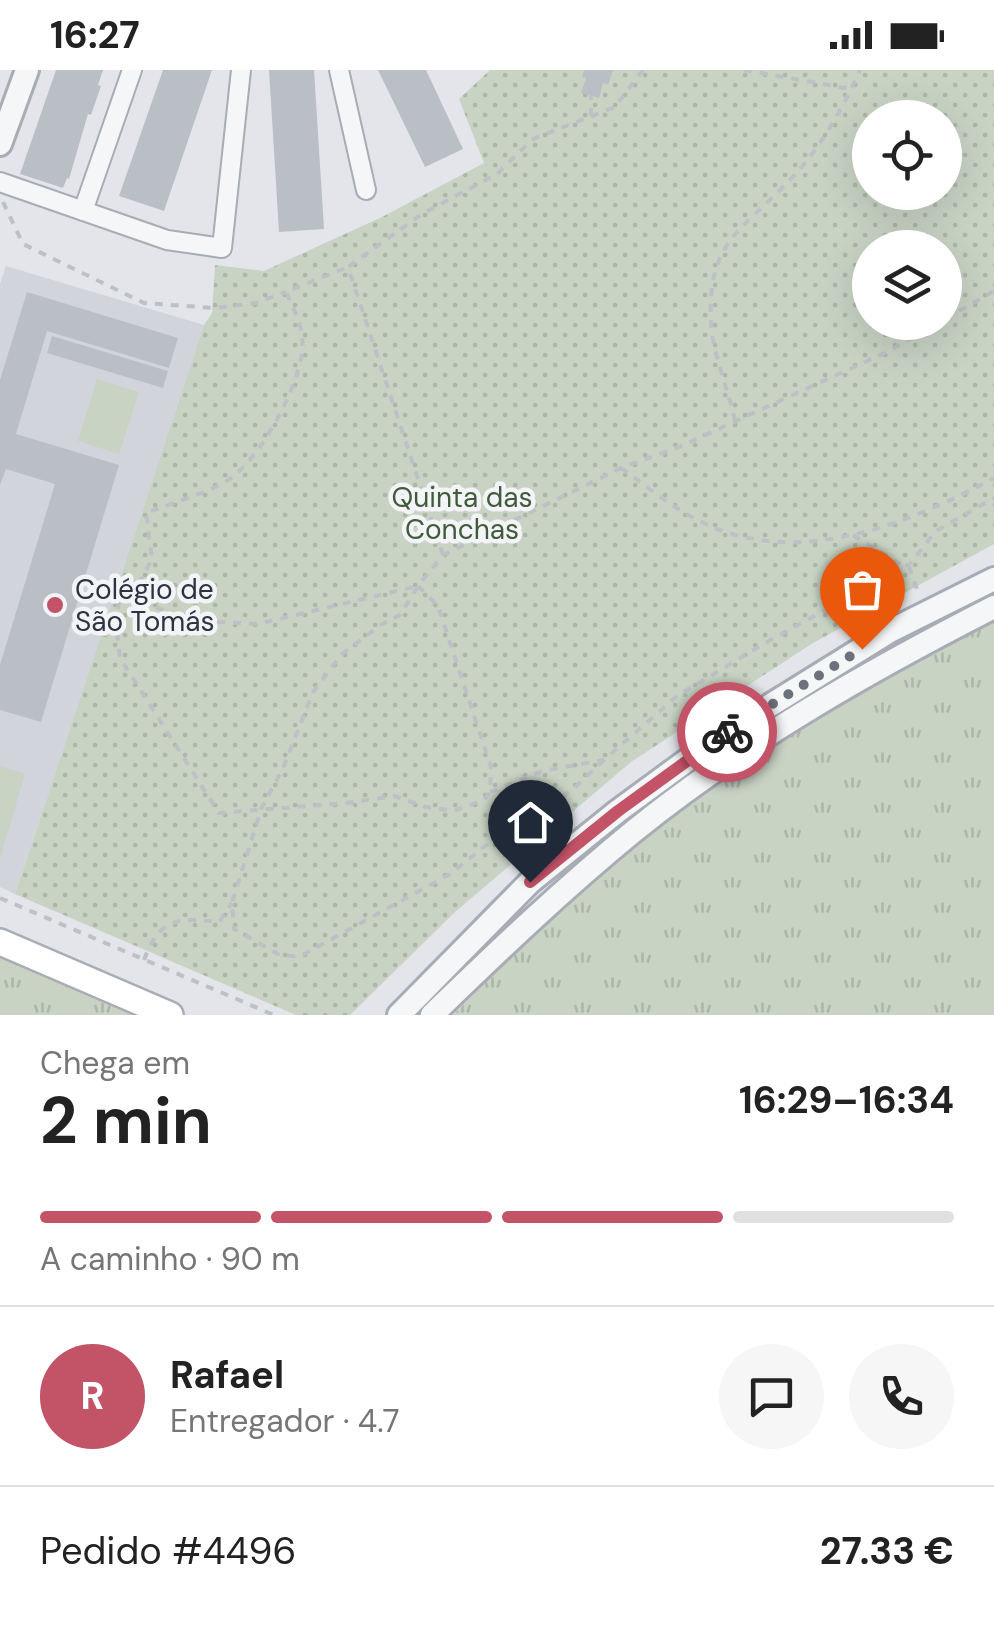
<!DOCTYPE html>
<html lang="pt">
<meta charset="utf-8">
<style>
body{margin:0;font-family:"DM Sans",sans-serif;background:#f6f6f6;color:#222;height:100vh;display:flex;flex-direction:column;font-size:38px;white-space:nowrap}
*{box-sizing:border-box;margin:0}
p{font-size:32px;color:#767676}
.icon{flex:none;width:55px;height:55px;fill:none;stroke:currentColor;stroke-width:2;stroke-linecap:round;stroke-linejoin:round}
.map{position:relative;height:945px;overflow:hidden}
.sheet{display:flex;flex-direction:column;background:#fff;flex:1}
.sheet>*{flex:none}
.fabs{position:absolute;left:852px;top:30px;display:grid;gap:20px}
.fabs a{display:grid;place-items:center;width:110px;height:110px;border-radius:50%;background:#fff;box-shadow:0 10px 40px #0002;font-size:50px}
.pin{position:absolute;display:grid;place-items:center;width:85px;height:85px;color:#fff;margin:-102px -42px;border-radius:50% 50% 50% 0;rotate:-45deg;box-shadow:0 0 10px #0007}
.pin .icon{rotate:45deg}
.courier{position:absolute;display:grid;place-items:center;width:100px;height:100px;margin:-50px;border:8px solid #c35367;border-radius:50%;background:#fff;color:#222;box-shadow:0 2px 12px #0007}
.summary em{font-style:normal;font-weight:700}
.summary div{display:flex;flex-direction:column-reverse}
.summary{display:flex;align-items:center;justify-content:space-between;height:170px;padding:0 40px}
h1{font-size:65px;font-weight:700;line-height:75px}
.bar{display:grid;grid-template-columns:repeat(4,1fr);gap:15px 10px;align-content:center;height:120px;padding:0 40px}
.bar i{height:12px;border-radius:8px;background:#e0e0e0}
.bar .selected{background:#c35367}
.bar p{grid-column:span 4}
.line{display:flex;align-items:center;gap:25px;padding:0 40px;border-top:2px solid #e0e0e0}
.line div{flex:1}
.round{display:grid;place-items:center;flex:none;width:105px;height:105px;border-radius:52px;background:#f6f6f6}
.status{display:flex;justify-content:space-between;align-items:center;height:70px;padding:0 50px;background:#fff;direction:ltr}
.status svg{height:28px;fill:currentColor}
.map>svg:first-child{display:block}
</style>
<div class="status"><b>16:27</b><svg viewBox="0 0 49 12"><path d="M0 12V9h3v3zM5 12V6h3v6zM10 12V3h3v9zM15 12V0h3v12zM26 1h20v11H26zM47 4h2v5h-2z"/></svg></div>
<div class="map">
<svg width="994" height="945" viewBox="0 0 994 945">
<defs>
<pattern id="grass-tufts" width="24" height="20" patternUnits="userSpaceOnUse" patternTransform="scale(2.5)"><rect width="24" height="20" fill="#c8d3c4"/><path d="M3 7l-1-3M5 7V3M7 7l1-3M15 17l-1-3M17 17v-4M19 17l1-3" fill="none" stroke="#acb6a9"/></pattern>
<pattern id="park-dots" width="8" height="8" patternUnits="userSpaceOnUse" patternTransform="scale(2.5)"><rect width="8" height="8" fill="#c8d3c4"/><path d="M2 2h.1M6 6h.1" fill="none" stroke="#acb6a9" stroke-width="1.8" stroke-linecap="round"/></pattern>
</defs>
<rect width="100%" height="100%" fill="#e3e5ea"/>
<path fill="#d1d5db" d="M6 196 204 255 15 824 0 817V214Z"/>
<path fill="url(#grass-tufts)" d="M994 547V945H453C488 911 522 876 558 843 686 727 839 624 994 547Z
M0 888 132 945H0Z"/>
<path fill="url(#park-dots)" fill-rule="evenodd" d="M490 0H994V474L813 573 631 692 455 842 350 945H296L15 824 204 255 212 243 215 195 264 201 382 147 484 93 459 29ZM870 48H945V122H870ZM870 178H945V252H870Z"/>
<path fill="#c8d3c4" d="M97 309 139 322 119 384 78 371Z
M0 696 25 704 1 785H0Z"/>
<path fill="#babfc6" d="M56 0H103L98 15 101 16 91 45 88 44 69 109 67 108 63 118 20 104Z
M163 0H212L164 141 119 126Z
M269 0H314L324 159 279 162Z
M378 0H426L463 79 425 97Z
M584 0H613L608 15 603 13 599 28 581 23 586 8 582 7Z
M27 222 178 268 169 298 47 261 16 364 119 395 41 652 0 640V595L55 414 6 399 0 415V310Z
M52 266 168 301 163 318 47 283Z"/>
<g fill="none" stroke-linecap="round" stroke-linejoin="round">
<defs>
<path id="minor" d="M339 0 366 120
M0 112 167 170 222 178 241 0
M83 141 132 0"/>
<path id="tertiary" d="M0 74 27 0
M399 945 530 812 618 741 719 667 890 561 994 509
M432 945C497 882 563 819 634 761 744 672 869 601 994 537"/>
<path id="secondary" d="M0 872 170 945"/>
</defs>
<use href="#minor" stroke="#a8acb4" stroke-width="22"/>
<use href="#tertiary" stroke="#a8acb4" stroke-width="28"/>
<use href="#secondary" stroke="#a8acb4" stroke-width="30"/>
<path stroke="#bdc0c4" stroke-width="4" stroke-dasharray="8 8" stroke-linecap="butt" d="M744 0 851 19
M591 46V26
M3 132 23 174 144 233 215 238 256 233 286 222
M945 249 994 221
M735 351C729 321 712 282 711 253 707 172 740 162 789 111 820 79 842 40 860 0
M621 398C648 417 675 440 706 454 800 498 908 454 994 408
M853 465 900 494
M443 485 348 197 422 144 497 104 533 69 615 37 643 0
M909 496 919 525
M418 516 438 536 491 697 490 722 484 730 454 741 426 737 394 726 346 733 219 743 120 588 116 555 119 530 135 528 185 550 258 554Z
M131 528 152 489 146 443C172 433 201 425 225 412 259 394 309 303 302 265 300 251 292 235 286 222L348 197
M604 690 572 720 489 773 450 804 299 887 278 884 234 859 232 833 261 739 283 698 313 622 342 584 382 554 400 545 418 516 443 485 621 398 679 377 889 281 939 252
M490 722 542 701 604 690 677 626 772 569 885 508 902 495H909L936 461 994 428
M0 828 274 945
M144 890C161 846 178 848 219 852L232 833"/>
<use href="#minor" stroke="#f5f6f8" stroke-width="18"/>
<use href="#tertiary" stroke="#f5f6f8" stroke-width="22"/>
<use href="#secondary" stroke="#fff" stroke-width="25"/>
</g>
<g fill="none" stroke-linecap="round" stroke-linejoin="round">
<path stroke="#6c727c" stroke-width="10" stroke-dasharray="0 18" d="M727 662 862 579"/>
<path stroke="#c35367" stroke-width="12" d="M530 812 618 741 727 662"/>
</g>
<circle fill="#c35367" stroke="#f2f4f7" stroke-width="4" cx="55" cy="535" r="10"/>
<g text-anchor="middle" stroke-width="9" stroke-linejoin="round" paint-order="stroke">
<g font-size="28" fill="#415b3a" stroke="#f2f4f7">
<text x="462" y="437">Quinta das<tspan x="462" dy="32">Conchas</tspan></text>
</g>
<g font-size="28" fill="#2c3440" stroke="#f2f4f7" text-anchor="start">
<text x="75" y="529">Colégio de<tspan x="75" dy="32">São Tomás</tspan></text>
</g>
</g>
</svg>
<div class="fabs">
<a><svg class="icon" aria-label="locate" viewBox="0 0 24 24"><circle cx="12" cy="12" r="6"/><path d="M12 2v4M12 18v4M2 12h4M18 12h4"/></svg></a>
<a><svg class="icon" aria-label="layers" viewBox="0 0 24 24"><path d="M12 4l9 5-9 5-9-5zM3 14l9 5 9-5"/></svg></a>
</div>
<div class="pin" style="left:862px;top:579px;background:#ea580c"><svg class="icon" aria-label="bag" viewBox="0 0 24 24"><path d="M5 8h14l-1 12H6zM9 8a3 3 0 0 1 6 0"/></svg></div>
<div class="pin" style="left:530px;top:812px;background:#1f2937"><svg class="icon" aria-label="home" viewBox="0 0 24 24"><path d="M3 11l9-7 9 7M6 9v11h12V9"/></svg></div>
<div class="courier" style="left:727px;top:662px"><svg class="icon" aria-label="bike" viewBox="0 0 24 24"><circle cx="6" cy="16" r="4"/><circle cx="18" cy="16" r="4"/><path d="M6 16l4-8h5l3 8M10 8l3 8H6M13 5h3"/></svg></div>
</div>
<section class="sheet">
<div class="summary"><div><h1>2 min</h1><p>Chega em</p></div><em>16:29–16:34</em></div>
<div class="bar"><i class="selected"></i><i class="selected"></i><i class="selected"></i><i></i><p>A caminho · 90 m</p></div>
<div class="line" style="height:180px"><b class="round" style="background:#c35367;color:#fff">R</b><div><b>Rafael</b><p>Entregador · 4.7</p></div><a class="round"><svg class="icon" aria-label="chat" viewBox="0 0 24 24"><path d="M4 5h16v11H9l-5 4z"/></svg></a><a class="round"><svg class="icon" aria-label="phone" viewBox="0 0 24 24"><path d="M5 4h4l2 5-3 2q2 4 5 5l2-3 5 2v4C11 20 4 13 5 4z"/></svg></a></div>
<div class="line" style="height:130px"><div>Pedido #4496</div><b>27.33 €</b></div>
</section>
